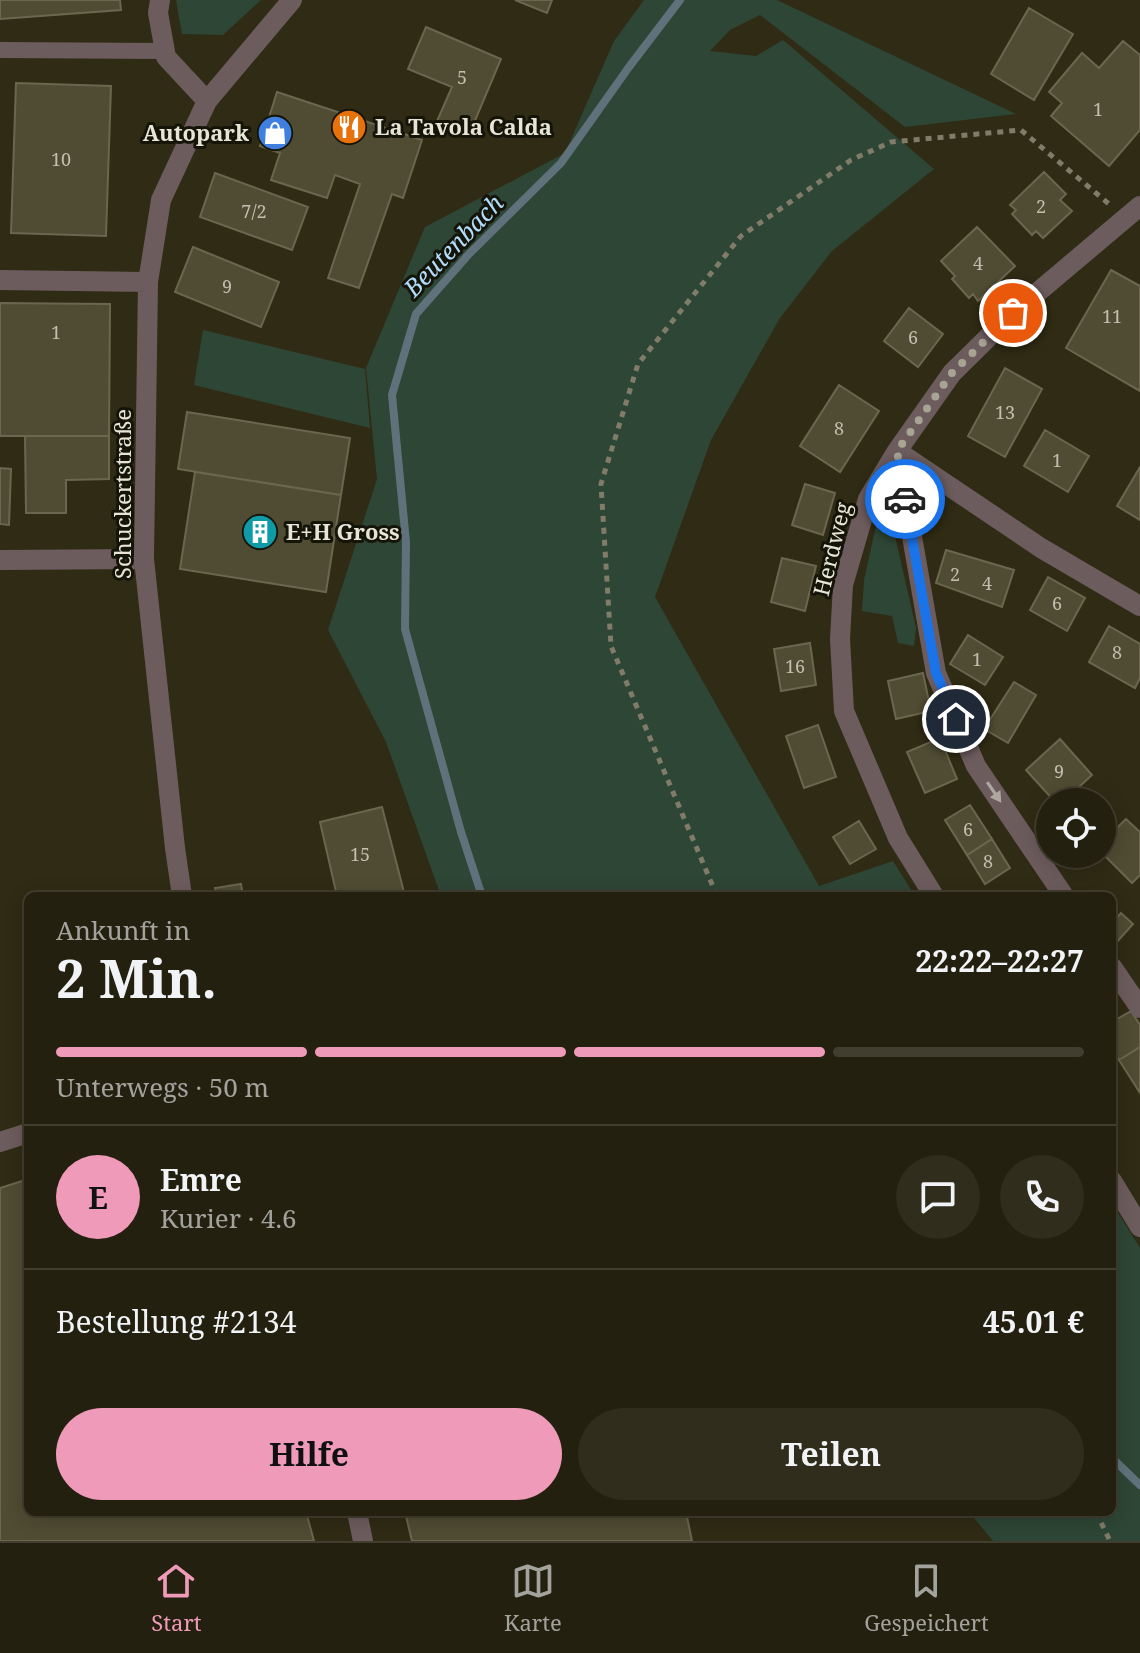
<!DOCTYPE html>
<html lang="de">
<meta charset="utf-8">
<style>
body{margin:0;font-family:"Noto Serif",serif;background:#302d1d;color:#f1f3f6;height:100vh;display:flex;flex-direction:column;font-size:30px;white-space:nowrap}
*{box-sizing:border-box;margin:0}
p{font-size:26px;color:#a3a39e}
.icon{flex:none;width:44px;height:44px;fill:none;stroke:currentColor;stroke-width:2;stroke-linecap:round;stroke-linejoin:round}
.map{position:relative;flex:1;overflow:hidden}
.details{position:absolute;left:24px;top:892px;width:1092px;height:624px;display:flex;flex-direction:column;background:#24200f;border-radius:12px;box-shadow:0 4px 20px #0003,0 0 0 2px #413e2f}
.details>*{flex:none}
.fabs{position:absolute;left:1036px;top:788px;display:grid;gap:16px}
.fabs a{display:grid;place-items:center;width:80px;height:80px;border-radius:50%;background:#24200f;box-shadow:0 4px 20px #0003,0 0 0 2px #413e2f;font-size:40px}
.pin{position:absolute;display:grid;place-items:center;width:68px;height:68px;color:#fff;margin:-34px;border:4px solid #fff;border-radius:50%;box-shadow:0 2px 8px #0007}
.courier{position:absolute;display:grid;place-items:center;width:80px;height:80px;margin:-40px;border:6px solid #1a73e8;border-radius:50%;background:#fff;color:#222;box-shadow:0 2px 10px #0007}
.overview em{font-style:normal;font-weight:700}
.overview div{display:flex;flex-direction:column-reverse}
.overview{display:flex;align-items:center;justify-content:space-between;height:136px;padding:0 32px}
h1{font-size:52px;font-weight:700;line-height:60px}
.bar{display:grid;grid-template-columns:repeat(4,1fr);gap:12px 8px;align-content:center;height:96px;padding:0 32px}
.bar i{height:10px;border-radius:6px;background:#413e2f}
.bar .current{background:#ef9ab9}
.bar p{grid-column:span 4}
.line{display:flex;align-items:center;gap:20px;padding:0 32px;border-top:2px solid #413e2f}
.line div{flex:1}
.round{display:grid;place-items:center;flex:none;width:84px;height:84px;border-radius:42px;background:#302d1d}
.action{display:flex;gap:16px;margin-top:auto;padding:16px 32px}
.action a{flex:1;height:92px;border-radius:48px;background:#ef9ab9;color:#111;font-size:32px;font-weight:700;line-height:92px;text-align:center}
.action a+a{background:#302d1d;color:#f1f3f6}
.tab-bar{display:flex;justify-content:space-around;align-items:center;height:112px;border-top:2px solid #413e2f;background:#24200f;font-size:22px;color:#a3a39e}
.tab-bar a{display:grid;justify-items:center;gap:4px}
.tab-bar .current{color:#ef9ab9}
.map>svg:first-child{display:block}
</style>
<div class="map">
<svg width="1140" height="1541" viewBox="0 0 1140 1541">
<rect width="100%" height="100%" fill="#302b14"/>
<path fill="#2e4635" d="M176 0H261L223 35 182 34Z
M644 0H777L1016 114 905 127 760 15 730 30 710 51 756 56 783 40 934 169 832 251 780 318 711 440 655 597 819 886 893 861 915 896H441L386 742 328 630 377 479 366 368 425 227 565 153 614 41Z
M203 330 365 369 370 428 194 385Z
M890 514 916 628 914 646 898 643 892 616 862 611 864 580 878 517Z
M1112 1203 1140 1248V1541H993L969 1512H1112Z"/>
<g fill="none" stroke-linecap="round" stroke-linejoin="round">
<path stroke="#5f727b" stroke-width="8" d="M482 896 461 832 405 629 406 542 392 395 416 314 468 255 561 163 629 67 680 0
M1112 1458 1140 1485"/>
</g>
<path fill="#504c33" stroke="#6b664d" stroke-width="2" d="M0 0H120L121 10 0 19Z
M515 0H552L547 13Z
M1029 8 1073 34 1034 100 991 74Z
M426 27 501 59 469 135 437 121 452 87 408 69Z
M1123 41 1140 55V130L1109 166 1051 116 1062 103 1049 92 1082 53 1099 68Z
M16 83 111 86 106 236 11 233Z
M277 92 422 140 403 198 392 194 359 288 328 278 360 184 335 175 327 198 271 180 280 153 260 146Z
M1044 172 1066 194 1060 200 1072 211 1043 238 1036 231 1032 235 1012 214 1016 210 1010 205Z
M215 173 308 207 292 250 200 217Z
M977 227 1015 266 978 301 973 294 969 298 952 279 955 276 941 261Z
M193 247 279 282 261 327 175 292Z
M1111 270 1140 286V391L1066 348Z
M0 303 110 304 109 436H0Z
M909 308 943 334 918 367 884 341Z
M1005 368 1042 389 1005 457 968 436Z
M839 385 879 411 840 472 800 446Z
M187 412 350 438 341 495 178 469Z
M1045 430 1089 456 1068 492 1024 466Z
M25 436H109V479L66 480V513H26Z
M1140 467V520L1117 506Z
M0 468 11 469 9 525 0 524Z
M195 472 341 495 326 592 180 569Z
M805 484 835 493 823 535 792 525Z
M946 550 1014 570 1002 607 936 583Z
M782 558 816 566 805 611 771 602Z
M1048 577 1085 598 1067 631 1030 610Z
M1109 626 1140 644V678L1135 688 1089 662Z
M968 635 1003 657 985 685 950 664Z
M810 643 816 685 781 691 774 649Z
M923 673 931 711 896 719 888 681Z
M1014 682 1036 695 1008 743 984 729Z
M818 725 836 777 804 788 786 736Z
M940 738 957 779 925 793 907 752Z
M1060 739 1092 775 1063 802H1055L1026 770Z
M970 805 992 839 967 855 945 820Z
M382 807 405 896H337L320 822Z
M1126 819 1140 832V875L1132 883 1102 853V843Z
M859 821 876 849 850 864 833 837Z
M992 839 1010 868 985 884 967 855Z
M241 884 243 896H217L215 888Z
M1121 913 1133 924 1116 943 1112 938V923Z
M1131 1011 1140 1025V1047L1119 1060 1112 1049V1022Z
M1140 1047V1093L1119 1060Z
M28 1179V1512H306L314 1541H0V1188Z
M405 1512H686L692 1541H412Z"/>
<g fill="none" stroke-linecap="round" stroke-linejoin="round">
<path stroke="#807c69" stroke-width="5" stroke-dasharray="6 6" stroke-linecap="butt" d="M717 896 611 646 601 484 638 364 741 236 851 160 891 142 1021 130 1109 204
M1096 1512 1110 1541"/>
<path stroke="#6d5c5e" stroke-width="16" d="M0 50 165 51"/>
<path stroke="#6d5c5e" stroke-width="20" d="M160 0 158 13 166 57 207 101
M0 280 148 282
M897 451 936 673 976 766 1064 896
M897 451 1041 548 1140 606
M0 560 144 559
M182 896 175 848 144 559 148 282 161 200 207 101 292 0
M934 896 898 838 844 711 840 639 843 585 868 499 897 451 952 373 1013 313 1140 206
M1112 967 1140 1008
M0 1142 28 1133
M1112 1181 1140 1227
M357 1512 363 1541"/>
</g>
<defs><path id="oneway-solid" d="M-6-.8H1V-3.2L6.5 0L1 3.2V.8H-6Z" transform="scale(2)"/></defs>
<use fill="#b1a7a1" href="#oneway-solid" transform="translate(994 792) rotate(56)"/>
<g fill="none" stroke-linecap="round" stroke-linejoin="round">
<path stroke="#a8a493" stroke-width="8" stroke-dasharray="0 14.4" d="M905 499 897 451 952 373 1013 313"/>
<path stroke="#1a73e8" stroke-width="10" d="M905 499 936 673 956 719"/>
</g>
<defs>
<symbol id="restaurant-disc" viewBox="-11 -11 22 22"><circle r="9.5" fill="#e8710a" stroke="#151409"/><path d="M-5-6h1v4h1v-4h1v4h1v-4h1v5L-1.5 .5V6h-2V.5L-5-1ZM5-6V6H3V1.5H1.5Q1.5-4 5-6Z" fill="#fff"/></symbol>
<symbol id="shop-disc" viewBox="-11 -11 22 22"><circle r="9.5" fill="#3f7fe0" stroke="#151409"/><path d="M-5-2.5h2.3a2.7 3.5 0 0 1 5.4 0H5L5.5 6h-11ZM-1.5-2.5h3a1.5 2.3 0 0 0-3 0Z" fill="#fff"/></symbol>
<symbol id="building-disc" viewBox="-11 -11 22 22"><circle r="9.5" fill="#0f9aa8" stroke="#151409"/><path d="M-4-6H4V6H1V3H-1V6H-4ZM-2.5-4.3h1.7v1.8h-1.7ZM.8-4.3h1.7v1.8H.8ZM-2.5-1h1.7V.8h-1.7ZM.8-1h1.7V.8H.8Z" fill="#fff"/></symbol>
</defs>
<g fill-rule="evenodd">
<use href="#restaurant-disc" x="329" y="107" width="40" height="40"/>
<use href="#shop-disc" x="255" y="113" width="40" height="40"/>
<use href="#building-disc" x="240" y="512" width="40" height="40"/>
</g>
<g text-anchor="middle" stroke-width="6" stroke-linejoin="round" paint-order="stroke">
<g font-size="18" fill="#c2bfae">
<text x="462" y="84">5</text>
<text x="1098" y="116">1</text>
<text x="61" y="166">10</text>
<text x="1041" y="213">2</text>
<text x="254" y="218">7/2</text>
<text x="978" y="270">4</text>
<text x="227" y="293">9</text>
<text x="1112" y="323">11</text>
<text x="56" y="339">1</text>
<text x="913" y="344">6</text>
<text x="1005" y="419">13</text>
<text x="839" y="435">8</text>
<text x="1057" y="467">1</text>
<text x="955" y="581">2</text>
<text x="987" y="590">4</text>
<text x="1057" y="610">6</text>
<text x="1117" y="659">8</text>
<text x="977" y="666">1</text>
<text x="795" y="673">16</text>
<text x="1059" y="778">9</text>
<text x="968" y="836">6</text>
<text x="360" y="861">15</text>
<text x="988" y="868">8</text>
</g>
<g font-size="22" font-weight="bold" fill="#e8e5d7" stroke="#151409" text-anchor="start">
<text x="375" y="135">La Tavola Calda</text>
<text x="249" y="141" text-anchor="end">Autopark</text>
<text x="286" y="540">E+H Gross</text>
</g>
<g font-size="22" fill="#e8e5d7" stroke="#151409">
<text transform="translate(123 494) rotate(-90)" y="8">Schuckertstraße</text>
<text transform="translate(832 549) rotate(-76)" y="8">Herdweg</text>
</g>
<g font-size="24" font-style="italic" fill="#b1ddfc" stroke="#151409">
<text transform="translate(454 246) rotate(-46)" y="8">Beutenbach</text>
</g>
</g>
</svg>
<div class="fabs">
<a><svg class="icon" aria-label="locate" viewBox="0 0 24 24"><circle cx="12" cy="12" r="6"/><path d="M12 2v4M12 18v4M2 12h4M18 12h4"/></svg></a>
</div>
<div class="pin" style="left:1013px;top:313px;background:#ea580c"><svg class="icon" aria-label="bag" viewBox="0 0 24 24"><path d="M5 8h14l-1 12H6zM9 8a3 3 0 0 1 6 0"/></svg></div>
<div class="pin" style="left:956px;top:719px;background:#1f2937"><svg class="icon" aria-label="home" viewBox="0 0 24 24"><path d="M3 11l9-7 9 7M6 9v11h12V9"/></svg></div>
<div class="courier" style="left:905px;top:499px"><svg class="icon" aria-label="car" viewBox="0 0 24 24"><path d="M5 17H2v-5l4-1 3-4h7l3 4 3 1v5h-3M9 17h6M6 11h13"/><circle cx="7" cy="17" r="2"/><circle cx="17" cy="17" r="2"/></svg></div>
<section class="details">
<div class="overview"><div><h1>2 Min.</h1><p>Ankunft in</p></div><em>22:22–22:27</em></div>
<div class="bar"><i class="current"></i><i class="current"></i><i class="current"></i><i></i><p>Unterwegs · 50 m</p></div>
<div class="line" style="height:144px"><b class="round" style="background:#ef9ab9;color:#111">E</b><div><b>Emre</b><p>Kurier · 4.6</p></div><a class="round"><svg class="icon" aria-label="chat" viewBox="0 0 24 24"><path d="M4 5h16v11H9l-5 4z"/></svg></a><a class="round"><svg class="icon" aria-label="phone" viewBox="0 0 24 24"><path d="M5 4h4l2 5-3 2q2 4 5 5l2-3 5 2v4C11 20 4 13 5 4z"/></svg></a></div>
<div class="line" style="height:104px"><div>Bestellung #2134</div><b>45.01 €</b></div>
<div class="action"><a>Hilfe</a><a>Teilen</a></div>
</section>
</div>
<nav class="tab-bar">
<a class="current"><svg class="icon" aria-label="home" viewBox="0 0 24 24"><path d="M3 11l9-7 9 7M6 9v11h12V9"/></svg>Start</a>
<a><svg class="icon" aria-label="map" viewBox="0 0 24 24"><path d="M3 6l6-2 6 2 6-2v14l-6 2-6-2-6 2zM9 4v14M15 6v14"/></svg>Karte</a>
<a><svg class="icon" aria-label="saved" viewBox="0 0 24 24"><path d="M7 4h10v16l-5-4-5 4z"/></svg>Gespeichert</a>
</nav>
